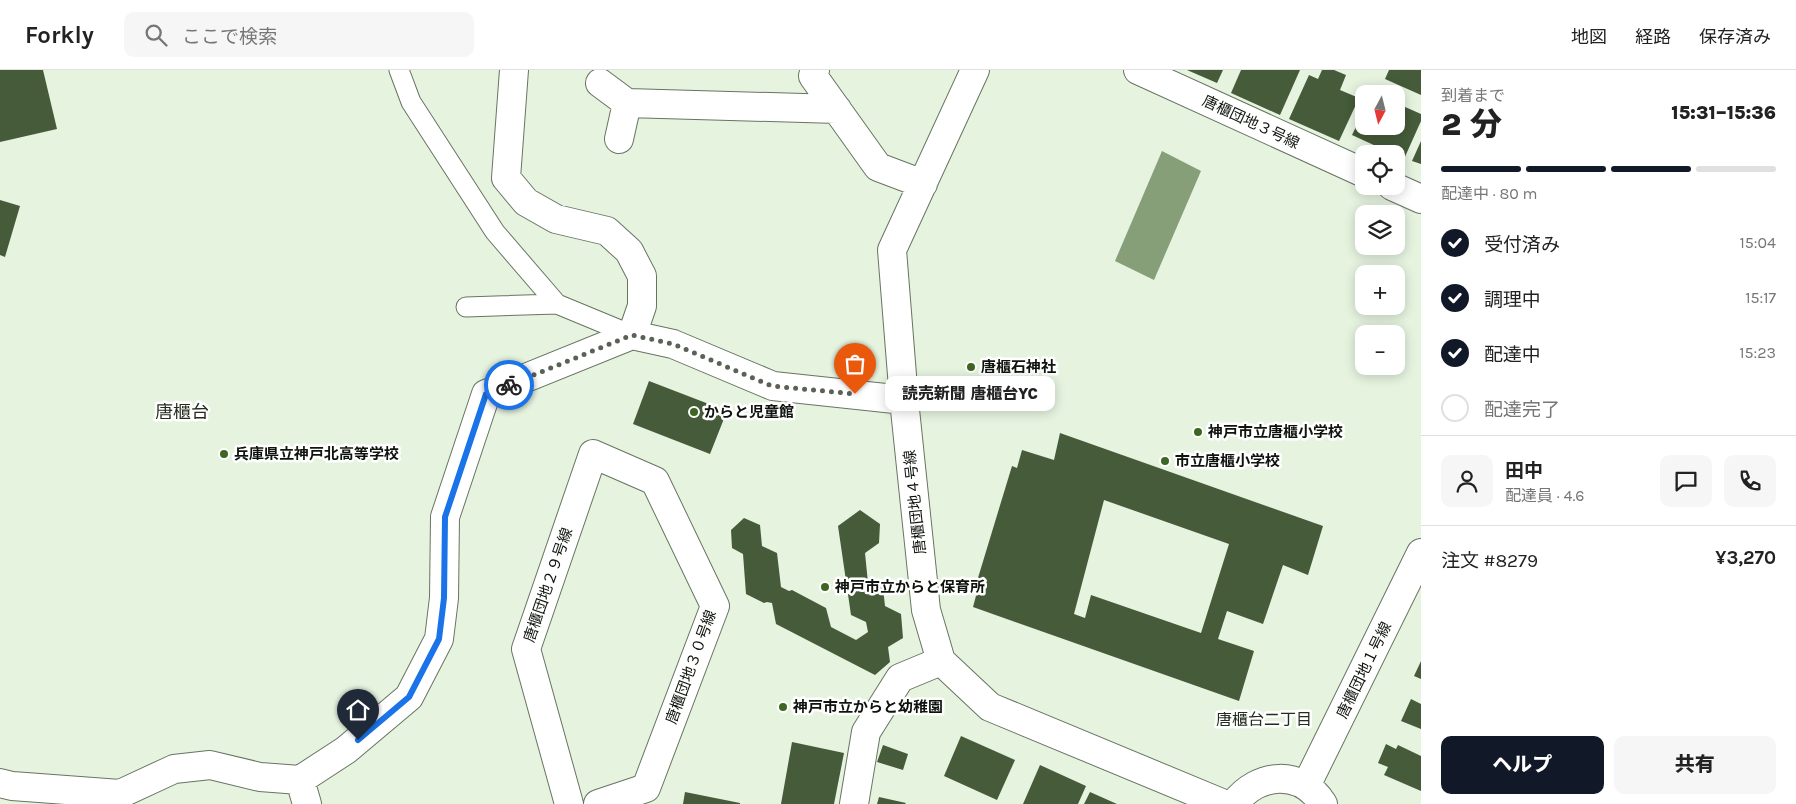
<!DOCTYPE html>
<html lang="ja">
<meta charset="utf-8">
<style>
body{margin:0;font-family:Karla,"Noto Sans JP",sans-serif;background:#f6f6f6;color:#222;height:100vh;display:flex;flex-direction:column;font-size:19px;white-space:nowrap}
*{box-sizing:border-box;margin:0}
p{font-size:16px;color:#767676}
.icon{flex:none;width:28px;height:28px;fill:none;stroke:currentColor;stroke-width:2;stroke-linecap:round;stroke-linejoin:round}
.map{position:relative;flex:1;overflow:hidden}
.sheet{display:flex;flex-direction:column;background:#fff;width:375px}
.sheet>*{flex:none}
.needle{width:32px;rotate:187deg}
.buttons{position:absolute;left:1355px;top:15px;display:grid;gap:10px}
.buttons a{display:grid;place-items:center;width:50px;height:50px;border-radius:10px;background:#fff;box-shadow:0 2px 12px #0003;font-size:25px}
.pin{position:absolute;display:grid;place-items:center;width:42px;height:42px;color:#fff;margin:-51px -21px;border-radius:50% 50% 50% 0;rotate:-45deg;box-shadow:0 0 5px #0007}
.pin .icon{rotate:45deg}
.courier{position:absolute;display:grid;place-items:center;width:50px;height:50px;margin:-25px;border:4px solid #1a73e8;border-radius:50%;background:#fff;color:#222;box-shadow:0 1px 6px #0007}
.bubble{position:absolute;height:35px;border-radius:10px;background:#fff;box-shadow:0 2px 12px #0003;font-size:16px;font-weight:800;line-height:35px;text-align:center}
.headline em{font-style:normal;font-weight:800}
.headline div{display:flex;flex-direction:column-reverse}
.headline{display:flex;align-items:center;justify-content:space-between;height:85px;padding:0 20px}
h1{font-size:32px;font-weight:800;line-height:38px}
.bar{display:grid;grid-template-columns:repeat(4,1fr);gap:8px 5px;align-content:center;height:60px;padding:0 20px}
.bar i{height:6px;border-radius:4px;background:#e0e0e0}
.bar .on{background:#111827}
.bar p{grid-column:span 4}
.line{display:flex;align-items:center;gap:12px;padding:0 20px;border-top:1px solid #e0e0e0}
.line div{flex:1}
.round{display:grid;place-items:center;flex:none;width:52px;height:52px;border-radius:10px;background:#f6f6f6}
ol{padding:0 20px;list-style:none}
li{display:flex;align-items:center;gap:15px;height:55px}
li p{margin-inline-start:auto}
li .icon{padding:5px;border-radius:50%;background:#111827;color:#fff;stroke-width:4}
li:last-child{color:#767676}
li i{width:28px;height:28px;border:2px solid #e0e0e0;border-radius:50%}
.action{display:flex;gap:10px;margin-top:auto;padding:10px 20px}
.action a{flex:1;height:58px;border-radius:10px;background:#111827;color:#fff;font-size:20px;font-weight:800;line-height:58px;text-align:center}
.action a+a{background:#f6f6f6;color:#222}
header{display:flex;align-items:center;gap:30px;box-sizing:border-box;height:70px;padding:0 25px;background:#fff;border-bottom:1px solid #e0e0e0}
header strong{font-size:24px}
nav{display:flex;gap:28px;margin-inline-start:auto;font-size:18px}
.search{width:350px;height:45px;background:#f6f6f6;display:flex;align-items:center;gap:12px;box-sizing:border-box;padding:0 18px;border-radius:10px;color:#767676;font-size:19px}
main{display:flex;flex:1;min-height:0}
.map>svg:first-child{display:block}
</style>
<header>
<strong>Forkly</strong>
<div class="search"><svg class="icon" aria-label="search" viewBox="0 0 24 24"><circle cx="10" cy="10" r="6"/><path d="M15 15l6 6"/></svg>ここで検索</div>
<nav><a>地図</a><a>経路</a><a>保存済み</a></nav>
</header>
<main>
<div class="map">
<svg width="1421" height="734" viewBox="0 0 1421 734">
<rect width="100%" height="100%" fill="#e5f3df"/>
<path fill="#869f79" d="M1162 81 1201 101 1154 210 1115 191Z"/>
<path fill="#455b39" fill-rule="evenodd" d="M0 0H43L57 59 0 72Z
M1187 0H1223L1217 13Z
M1241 0H1300L1280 45 1231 23Z
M1322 0H1334L1346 5 1340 20 1359 28 1339 71 1289 49 1309 5 1318 9Z
M1389 0H1421V25L1385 9Z
M1396 33 1421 44V51L1404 89 1352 65 1364 40V56H1396Z
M1421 71V94L1412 91Z
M0 130 20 136 5 187 0 185Z
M649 311 727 341 710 384 633 354Z
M1060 363 1323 456 1308 505 1283 495 1263 554 1227 541 1218 569 1254 581 1239 631 973 537 977 522 974 521 1012 396 1017 398 1022 380 1054 390ZM1104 430 1229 474 1201 563 1091 525 1085 548 1074 544Z
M860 440 880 454 879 473 865 483 868 513 883 518 885 536 901 544 903 568 888 577 890 592 875 605 776 554 772 533 767 532 764 533 746 524 743 484 732 478 731 460 744 448 760 455 762 476 777 483 781 517 789 521 792 520 826 538 831 557 856 570 868 562 866 552 851 545 838 456Z
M1421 591V609L1414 606Z
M1411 629 1421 634V659L1401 651Z
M961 666 1015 690 997 730 944 706Z
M792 672 844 683 834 734H781Z
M1386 674 1396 679 1398 675 1421 686V721L1384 705 1388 697 1378 693Z
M883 675 908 684 903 700 877 692Z
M1040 695 1086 716 1078 734H1023Z
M685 722 740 733V734H683Z
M1090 722 1117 734H1084Z
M879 727 906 733 905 734H877Z"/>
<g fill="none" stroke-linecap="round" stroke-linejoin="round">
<defs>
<path id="service" d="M399 0 411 32 495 162 557 234 632 265
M466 237 557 234"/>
<path id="minor" d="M514 0 506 108 526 132 556 149 607 161 629 181 642 206V236L632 265 673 274 773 316 904 330
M815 0 813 6 878 97 923 114
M975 0 892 180 904 330 926 540 941 591 990 637 1224 734
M1138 0 1364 103
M600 13 627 33 619 69
M627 33 837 39
M1392 116 1421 129
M300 710 307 734
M0 713 12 716 120 724 174 699 210 695 260 707 300 710 346 680 409 627 439 569 444 528 445 447 486 324 632 265
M1306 716 1421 483
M569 734 526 579 593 384 655 411 715 536 646 718 598 734
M854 734 866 662 900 608 941 591
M1234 734C1258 702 1301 699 1323 734"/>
</defs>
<use href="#service" stroke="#687462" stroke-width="21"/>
<use href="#minor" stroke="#687462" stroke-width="30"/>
<use href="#service" stroke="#fff" stroke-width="19"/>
<use href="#minor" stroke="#fff" stroke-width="28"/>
</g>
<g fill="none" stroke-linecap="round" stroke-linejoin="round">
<path stroke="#5a6156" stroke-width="5" stroke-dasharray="0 9" d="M509 315 632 265 673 274 772 316 855 324"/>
<path stroke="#1a73e8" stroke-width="6" d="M358 670 409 627 439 569 444 528 445 447 486 324 509 315"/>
</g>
<g fill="#3d6622" stroke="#fff" stroke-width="2">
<circle cx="971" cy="297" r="5"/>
<circle cx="694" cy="342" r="5"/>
<circle cx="1198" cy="362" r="5"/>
<circle cx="224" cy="384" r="5"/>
<circle cx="1165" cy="391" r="5"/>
<circle cx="825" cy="517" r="5"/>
<circle cx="783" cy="637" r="5"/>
</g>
<g text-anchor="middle" stroke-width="5" stroke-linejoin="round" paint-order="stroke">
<g font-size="15" fill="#0f130d" stroke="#fff">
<text transform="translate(1251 52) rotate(25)" y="5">唐櫃団地３号線</text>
<text transform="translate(915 432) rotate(-96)" y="5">唐櫃団地４号線</text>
<text transform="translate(548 515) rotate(-71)" y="5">唐櫃団地２９号線</text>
<text transform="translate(691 597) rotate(-70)" y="5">唐櫃団地３０号線</text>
<text transform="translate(1364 600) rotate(-64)" y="5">唐櫃団地１号線</text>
</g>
<g font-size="15" font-weight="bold" fill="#0f130d" stroke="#fff" text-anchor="start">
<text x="981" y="302">唐櫃石神社</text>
<text x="704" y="347">からと児童館</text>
<text x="1208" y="367">神戸市立唐櫃小学校</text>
<text x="234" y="389">兵庫県立神戸北高等学校</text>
<text x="1175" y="396">市立唐櫃小学校</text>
<text x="835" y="522">神戸市立からと保育所</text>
<text x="793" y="642">神戸市立からと幼稚園</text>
</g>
<g font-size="16" fill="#232d1e" stroke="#fff">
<text x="1264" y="655">唐櫃台二丁目</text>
</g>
<g font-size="18" fill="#232d1e" stroke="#fff">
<text x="182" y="348">唐櫃台</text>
</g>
</g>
</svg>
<div class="buttons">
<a><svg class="needle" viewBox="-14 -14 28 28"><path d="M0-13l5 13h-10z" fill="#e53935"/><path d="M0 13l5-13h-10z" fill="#767676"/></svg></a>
<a><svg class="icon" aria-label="locate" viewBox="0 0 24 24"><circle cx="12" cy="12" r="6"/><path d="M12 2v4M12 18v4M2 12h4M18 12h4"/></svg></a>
<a><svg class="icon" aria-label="layers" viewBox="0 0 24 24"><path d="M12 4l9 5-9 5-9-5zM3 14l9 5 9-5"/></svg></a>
<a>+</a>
<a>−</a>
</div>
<div class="pin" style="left:855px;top:324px;background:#ea580c"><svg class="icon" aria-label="bag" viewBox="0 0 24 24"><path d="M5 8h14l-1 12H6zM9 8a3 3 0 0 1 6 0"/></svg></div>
<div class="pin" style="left:358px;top:670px;background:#1f2937"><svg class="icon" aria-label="home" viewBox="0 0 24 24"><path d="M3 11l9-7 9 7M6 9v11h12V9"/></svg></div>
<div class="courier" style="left:509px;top:315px"><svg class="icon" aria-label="bike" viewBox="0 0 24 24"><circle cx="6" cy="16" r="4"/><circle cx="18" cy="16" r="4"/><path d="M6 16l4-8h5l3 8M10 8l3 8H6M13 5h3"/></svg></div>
<div class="bubble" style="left:885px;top:306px;width:170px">読売新聞 唐櫃台YC</div>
</div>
<section class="sheet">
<div class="headline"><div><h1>2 分</h1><p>到着まで</p></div><em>15:31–15:36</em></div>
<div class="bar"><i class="on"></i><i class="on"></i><i class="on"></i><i></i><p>配達中 · 80 m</p></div>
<ol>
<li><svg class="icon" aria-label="check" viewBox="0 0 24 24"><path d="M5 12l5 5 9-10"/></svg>受付済み<p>15:04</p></li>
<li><svg class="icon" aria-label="check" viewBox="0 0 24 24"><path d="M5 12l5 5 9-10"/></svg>調理中<p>15:17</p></li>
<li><svg class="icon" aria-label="check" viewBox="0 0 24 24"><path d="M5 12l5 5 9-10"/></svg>配達中<p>15:23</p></li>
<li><i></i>配達完了</li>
</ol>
<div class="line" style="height:90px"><a class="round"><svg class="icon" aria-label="person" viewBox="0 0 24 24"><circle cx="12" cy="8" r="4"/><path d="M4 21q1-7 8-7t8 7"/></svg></a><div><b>田中</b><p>配達員 · 4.6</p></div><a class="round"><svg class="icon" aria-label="chat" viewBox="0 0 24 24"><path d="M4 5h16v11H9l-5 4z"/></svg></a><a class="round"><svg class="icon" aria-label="phone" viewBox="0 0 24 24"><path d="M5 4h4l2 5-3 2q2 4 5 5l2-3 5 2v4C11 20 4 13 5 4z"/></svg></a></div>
<div class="line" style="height:65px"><div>注文 #8279</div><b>¥3,270</b></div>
<div class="action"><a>ヘルプ</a><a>共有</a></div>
</section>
</main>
